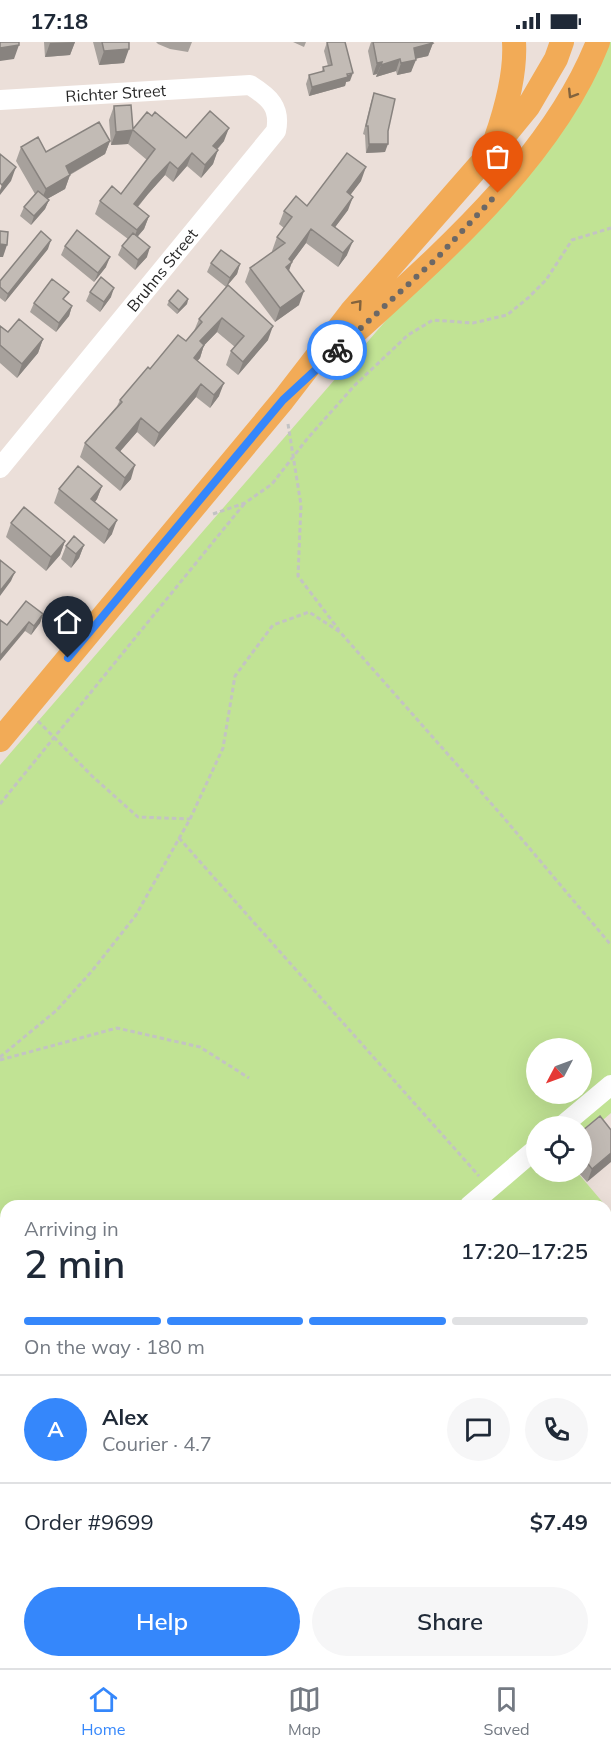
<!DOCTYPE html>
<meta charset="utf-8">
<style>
body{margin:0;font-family:Mulish,sans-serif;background:#f6f6f7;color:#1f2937;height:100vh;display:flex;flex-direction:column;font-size:22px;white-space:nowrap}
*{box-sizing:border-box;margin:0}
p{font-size:20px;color:#747a83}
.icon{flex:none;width:33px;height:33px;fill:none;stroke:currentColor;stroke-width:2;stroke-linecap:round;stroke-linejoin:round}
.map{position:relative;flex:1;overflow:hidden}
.details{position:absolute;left:0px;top:1158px;width:612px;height:468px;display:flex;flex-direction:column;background:#fff;border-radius:18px 18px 0 0;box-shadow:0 6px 24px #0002}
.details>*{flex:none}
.needle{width:39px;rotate:229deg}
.fabs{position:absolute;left:526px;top:996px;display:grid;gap:12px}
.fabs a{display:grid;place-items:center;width:66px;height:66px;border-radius:50%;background:#fff;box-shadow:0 6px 24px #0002;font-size:30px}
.pin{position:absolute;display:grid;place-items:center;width:51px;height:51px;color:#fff;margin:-62px -26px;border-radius:50% 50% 50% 0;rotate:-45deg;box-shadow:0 0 6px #0007}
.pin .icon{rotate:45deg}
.courier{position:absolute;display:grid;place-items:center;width:60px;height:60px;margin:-30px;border:4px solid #3587fb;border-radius:50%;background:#fff;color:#222;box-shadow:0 2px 8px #0007}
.summary em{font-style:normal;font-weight:600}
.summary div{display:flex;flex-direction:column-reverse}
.summary{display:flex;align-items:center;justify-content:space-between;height:102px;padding:0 24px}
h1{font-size:39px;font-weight:600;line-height:45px}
.bar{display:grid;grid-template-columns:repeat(4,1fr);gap:9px 6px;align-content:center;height:72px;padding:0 24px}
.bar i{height:8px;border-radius:4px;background:#e0e1e3}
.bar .selected{background:#3587fb}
.bar p{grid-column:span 4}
.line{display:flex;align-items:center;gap:15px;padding:0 24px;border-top:2px solid #e0e1e3}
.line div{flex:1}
.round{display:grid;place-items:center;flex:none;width:63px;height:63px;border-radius:32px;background:#f6f6f7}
.cta{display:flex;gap:12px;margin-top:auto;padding:12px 24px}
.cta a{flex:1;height:69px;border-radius:36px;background:#3587fb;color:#fff;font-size:24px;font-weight:600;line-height:69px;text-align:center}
.cta a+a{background:#f6f6f7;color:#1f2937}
.status{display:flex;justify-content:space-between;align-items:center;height:42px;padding:0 30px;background:#fff;direction:ltr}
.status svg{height:16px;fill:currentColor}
.menu{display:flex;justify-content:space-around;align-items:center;height:84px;border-top:2px solid #e0e1e3;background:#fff;font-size:16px;color:#747a83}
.menu a{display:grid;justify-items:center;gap:3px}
.menu .selected{color:#3587fb}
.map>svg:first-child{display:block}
</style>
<div class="status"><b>17:18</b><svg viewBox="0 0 49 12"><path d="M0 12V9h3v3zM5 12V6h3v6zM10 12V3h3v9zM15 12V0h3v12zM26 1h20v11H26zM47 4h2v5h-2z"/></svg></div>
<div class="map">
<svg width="611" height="1626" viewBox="0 0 611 1626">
<rect width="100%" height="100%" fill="#ebdfd9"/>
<path fill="#c1e394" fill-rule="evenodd" d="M598 0H611V1071L582 1096V1084H537V1130H577L611 1170V1626H0V723L534 108ZM537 1006H582V1052H537ZM6 1164H606V1620H6Z"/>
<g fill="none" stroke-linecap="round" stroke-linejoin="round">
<path stroke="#c3c3c3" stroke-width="3" stroke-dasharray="4.5 3" stroke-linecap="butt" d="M288 382 301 463 298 534 339 588
M213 472 245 461 272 442 307 397 355 343 408 293 433 278 473 281 507 273 528 256 546 238 572 198 611 186
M38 679 92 734 138 775 190 777
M0 762 244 462
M179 796 479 1134
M0 1015 57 968 92 929 136 873 190 777 223 706 235 634 273 583 309 570 340 590 504 776 611 903
M0 1018 117 986 200 1005 249 1036
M0 1556 6 1552"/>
<g stroke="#fff" stroke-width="20">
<path id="s1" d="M0 58 250 43C269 55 281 65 276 89L0 426"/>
<path d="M562 1084 611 1043"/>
<path d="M469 1164 537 1106"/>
<path d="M0 1259 6 1264"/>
<path d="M344 1620 350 1626"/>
</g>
<path stroke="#f2ab57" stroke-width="24" d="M496 96C506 67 516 32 514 0
M335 309C429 222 550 122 598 0
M0 698 283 358 351 270 491 110 528 65 556 17 562 0"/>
</g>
<path fill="#a7a19c" d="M44 0H75L70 13 45 15Z
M93 0H129L124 21 99 23Z
M156 0H192L188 10 170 7 158 2Z
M293 0H306L304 5Z
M327 0 350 39 346 40 345 44 309 54 306 42 309 33 322 30 323 25 328 24 324 9Z
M371 0H432L433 1 428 14 415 17 411 30 397 33 396 29 376 35 377 32 373 33 368 9Z
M374 51 388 89 385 110 366 111 365 93 363 92 371 60Z
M114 64 133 87 152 74 186 96 224 99 217 108 213 122 201 136 187 124 173 140 165 133 148 152 138 165 149 174 144 187 138 194 147 215 135 228 118 213 122 204 128 197 95 172 100 159 121 152 147 118 128 102 111 103 109 78Z
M110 99 105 112 70 133 65 147 47 157 49 158 45 167 31 183 20 174 24 165 35 152 16 119 21 105 46 110Z
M361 139 350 153 348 168 335 185 347 213 338 225 306 201 292 220 289 229 299 263 275 280 245 240 250 226 273 210 272 209 277 195 284 186 279 182 284 169 307 164Z
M65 204 106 225 94 240 61 213Z
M48 207 5 260 0 256V239Z
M211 221 240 222 237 232 226 245 207 230Z
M228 243 268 298 238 333 226 323 231 309 235 305 217 290 204 303 200 316 197 319 219 354 210 366 196 355 154 405 137 390 120 409 131 437 120 449 80 415 85 401 117 364 120 358 150 327 186 299 194 289 199 277Z
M90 250 111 255 100 270 86 259Z
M188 257 187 262 177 272 167 263 169 259Z
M66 259 72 264 69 274 56 290 30 270 34 261Z
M0 284 8 290 43 297 38 311 17 336 0 321Z
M102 444 97 457 95 460 112 492 104 502 54 461 59 447Z
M11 481 65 499 60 513 46 529 6 495Z
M84 503 79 516 71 526 61 517 66 504Z
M43 572 40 581 31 593 25 589 7 583Z
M611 1088 587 1140 578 1130H582V1089Z"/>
<path fill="#88837f" d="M75 0 70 13 45 15 50 1Z
M433 1 428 14 409 18 414 6Z
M19 3 14 17 0 19V6Z
M129 7 124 21 99 23 104 9Z
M400 17 396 29 376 35 381 23Z
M416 18 411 30 397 33 401 21Z
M382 20 377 32 373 33 377 21Z
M353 31 350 39 346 40 345 44 309 54 312 45Z
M229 86 224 99 208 117 213 104Z
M133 88 128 102 111 103 116 90Z
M110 99 105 112 60 138 66 124Z
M369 102H388L385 110 366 111Z
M218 108 213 122 201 136 205 123Z
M192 111 187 124 173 140 178 127Z
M170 120 165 133 148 152 129 175 134 162 152 139Z
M16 125 11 139 0 153V148L2 143Z
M366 125 361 139 342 164 347 150Z
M70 133 65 147 40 161 46 147Z
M353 155 348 168 327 196 332 183Z
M49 158 45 167 31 183 34 174Z
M149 174 144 187 132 201 137 188Z
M311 187 306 201 292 220 287 233 281 239 289 217Z
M51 198 48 207 5 260 8 252Z
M353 199 347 213 338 225 343 211Z
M0 202 7 203 3 215H0Z
M150 205 147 215 135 228 138 218Z
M110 215 106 225 94 240 98 231Z
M240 222 237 232 226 245 230 236Z
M114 246 111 255 100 270 104 260Z
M304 249 299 263 275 280 280 266Z
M188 257 187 262 177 272 179 268Z
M72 264 69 274 56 290 59 281Z
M222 276 217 290 195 313 200 299Z
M273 284 268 298 238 333 243 320Z
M43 297 38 311 17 336 22 322Z
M204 303 200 316 189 329 194 316Z
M224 341 219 354 210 366 214 353Z
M201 342 196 355 154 405 159 391Z
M141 376 137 390 111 420 116 406Z
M135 423 131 437 120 449 125 436Z
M102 444 97 457 86 471 91 457Z
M117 478 112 492 104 502 109 488Z
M65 499 60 513 46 529 51 515Z
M84 503 79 516 71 526 76 512Z
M15 530 11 539 0 554V549Z
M43 572 40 581 31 593 34 584Z
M29 580 25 589 0 619V614Z
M611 1111V1120L587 1140 592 1127Z"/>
<path fill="#c2bbb5" stroke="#88837f" stroke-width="1.5" d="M0 0H19V3L0 6Z
M102 0H129V7L104 9Z
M327 0H345L353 31 347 32 348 35 312 45 309 33 324 29 323 25 332 23Z
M373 0H432L433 1 414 6 416 18 401 21 400 17 381 23 382 20 377 21Z
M374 51 395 57 388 89V102H369L368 84H366Z
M131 63 133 87 147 70 152 74 155 70 186 96 210 69 229 86 213 104 218 108 205 123 192 111 178 127 170 120 152 139 134 162 149 174 137 188 100 159 112 144 121 152 155 107 133 88 116 90 114 64Z
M99 80 110 99 66 124 70 133 46 147 21 105 38 95 46 110Z
M347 111 366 125 347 150 353 155 332 183 353 199 343 211 311 187 289 217 292 220 286 225 304 249 280 266 250 226 285 201 277 195 292 175 284 169 296 154 307 164Z
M0 112 16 125 2 143 0 141Z
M38 149 49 158 34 174 24 165Z
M77 188 110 215 98 231 65 204Z
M0 189 8 190 7 203 0 202Z
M41 189 51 198 8 252 0 245V239Z
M133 191 150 205 138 218 122 204Z
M221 208 240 222 230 236 211 221Z
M101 235 114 246 104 260 90 250Z
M52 237 69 250 63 257 72 264 59 281 34 261Z
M228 243 273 284 243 320 231 309 244 294 222 276 200 299 204 303 194 316 224 341 214 353 201 342 159 391 141 376 116 406 135 423 125 436 85 401 122 360 120 358 148 325 150 327 178 293 186 299 202 280 199 277Z
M178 248 188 257 179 268 169 259Z
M19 277 43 297 22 322 0 303V284L8 290Z
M78 424 102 444 91 457 117 478 109 488 59 447Z
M24 465 65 499 51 515 11 481Z
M74 494 84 503 76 512 66 504Z
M0 518 15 530 0 549Z
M26 559 43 572 34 584 29 580 0 614V578L7 583Z
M600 1074 611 1088V1111L592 1127 582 1114V1089Z"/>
<defs><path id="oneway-chevron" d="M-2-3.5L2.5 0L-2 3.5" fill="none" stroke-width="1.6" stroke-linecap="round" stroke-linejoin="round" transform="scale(1.5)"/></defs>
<g stroke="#83633d">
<use href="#oneway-chevron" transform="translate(572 52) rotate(122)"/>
<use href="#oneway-chevron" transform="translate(358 262) rotate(-49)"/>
</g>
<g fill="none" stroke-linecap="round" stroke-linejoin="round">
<path stroke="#6c6866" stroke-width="6" stroke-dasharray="0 10.8" d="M337 308 438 215 498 151"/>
<path stroke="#3587fb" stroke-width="8" d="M68 616 283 358 337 308"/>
</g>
<g text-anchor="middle" stroke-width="4.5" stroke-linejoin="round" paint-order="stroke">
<g font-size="16" fill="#282828" stroke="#fff">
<text dy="6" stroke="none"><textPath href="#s1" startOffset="116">Richter Street</textPath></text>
<text transform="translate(162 228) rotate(-51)" y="6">Bruhns Street</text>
</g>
</g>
</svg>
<div class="fabs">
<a><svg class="needle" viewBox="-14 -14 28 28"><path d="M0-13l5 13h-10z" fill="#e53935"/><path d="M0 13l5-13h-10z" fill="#747a83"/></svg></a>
<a><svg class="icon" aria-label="locate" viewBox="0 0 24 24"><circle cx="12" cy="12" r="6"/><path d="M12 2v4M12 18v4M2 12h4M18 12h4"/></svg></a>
</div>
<div class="pin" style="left:498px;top:151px;background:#ea580c"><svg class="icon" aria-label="bag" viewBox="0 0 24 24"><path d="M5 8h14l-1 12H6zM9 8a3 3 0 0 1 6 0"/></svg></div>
<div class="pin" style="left:68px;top:616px;background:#1f2937"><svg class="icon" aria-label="home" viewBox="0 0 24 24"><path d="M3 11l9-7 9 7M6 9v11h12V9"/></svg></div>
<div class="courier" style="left:337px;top:308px"><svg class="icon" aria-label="bike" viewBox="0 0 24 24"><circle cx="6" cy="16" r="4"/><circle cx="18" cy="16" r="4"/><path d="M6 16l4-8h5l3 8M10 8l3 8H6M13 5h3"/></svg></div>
<section class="details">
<div class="summary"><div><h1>2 min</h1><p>Arriving in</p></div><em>17:20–17:25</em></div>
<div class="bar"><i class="selected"></i><i class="selected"></i><i class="selected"></i><i></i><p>On the way · 180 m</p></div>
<div class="line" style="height:108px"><b class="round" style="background:#3587fb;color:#fff">A</b><div><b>Alex</b><p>Courier · 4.7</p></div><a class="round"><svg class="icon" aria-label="chat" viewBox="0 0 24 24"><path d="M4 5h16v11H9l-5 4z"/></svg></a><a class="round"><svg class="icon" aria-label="phone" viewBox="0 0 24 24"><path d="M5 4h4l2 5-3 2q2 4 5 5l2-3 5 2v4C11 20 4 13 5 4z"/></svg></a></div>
<div class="line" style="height:78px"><div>Order #9699</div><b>$7.49</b></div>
<div class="cta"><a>Help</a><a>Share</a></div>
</section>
</div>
<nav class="menu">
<a class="selected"><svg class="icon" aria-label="home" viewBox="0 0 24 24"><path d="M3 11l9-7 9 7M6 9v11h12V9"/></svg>Home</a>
<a><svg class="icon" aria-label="map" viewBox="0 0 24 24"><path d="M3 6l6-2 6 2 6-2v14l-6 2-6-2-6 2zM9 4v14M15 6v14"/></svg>Map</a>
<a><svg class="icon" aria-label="saved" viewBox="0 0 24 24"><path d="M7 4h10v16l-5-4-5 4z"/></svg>Saved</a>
</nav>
